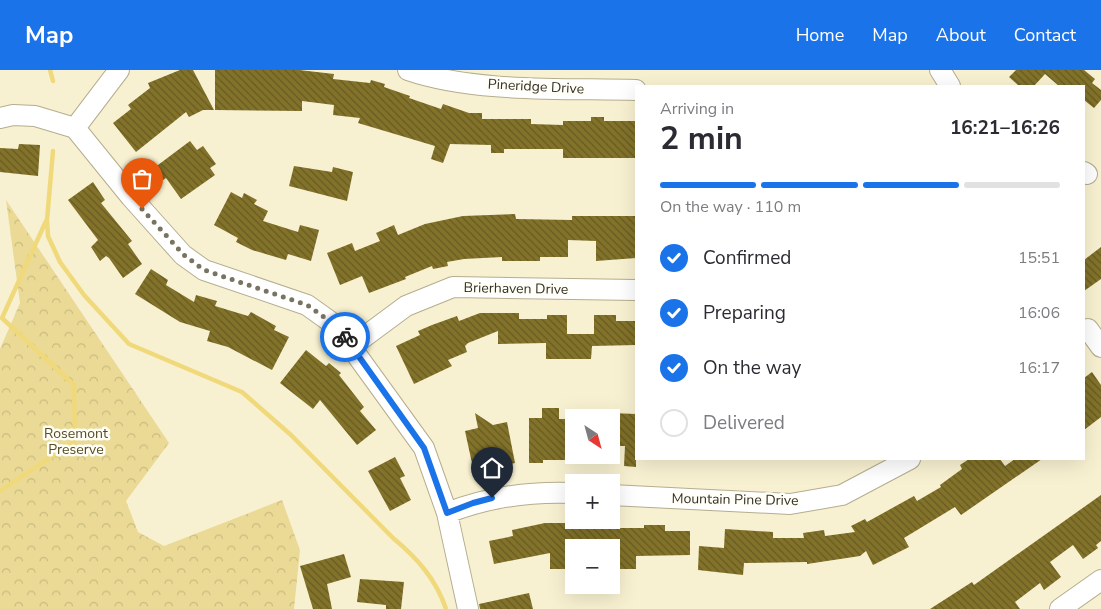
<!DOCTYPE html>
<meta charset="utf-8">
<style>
body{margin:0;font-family:"Nunito Sans",sans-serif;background:#f7f7f7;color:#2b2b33;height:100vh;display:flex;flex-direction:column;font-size:19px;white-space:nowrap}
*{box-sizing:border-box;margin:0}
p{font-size:16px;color:#7c7c81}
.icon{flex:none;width:28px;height:28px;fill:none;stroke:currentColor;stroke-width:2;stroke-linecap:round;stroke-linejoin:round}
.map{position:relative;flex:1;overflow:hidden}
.side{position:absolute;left:635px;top:15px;width:450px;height:375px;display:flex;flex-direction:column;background:#fff;border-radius:0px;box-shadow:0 5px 20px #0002}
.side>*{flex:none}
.needle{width:32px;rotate:144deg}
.controls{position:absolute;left:565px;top:339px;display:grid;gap:10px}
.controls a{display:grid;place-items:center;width:55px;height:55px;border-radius:0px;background:#fff;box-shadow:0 5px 20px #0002;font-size:25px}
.pin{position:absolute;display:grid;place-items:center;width:42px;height:42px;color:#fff;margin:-51px -21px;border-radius:50% 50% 50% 0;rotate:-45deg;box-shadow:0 0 5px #0007}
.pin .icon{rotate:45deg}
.courier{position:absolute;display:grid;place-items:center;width:50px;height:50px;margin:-25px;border:4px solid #1a73e8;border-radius:50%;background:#fff;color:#222;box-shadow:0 1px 6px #0007}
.summary em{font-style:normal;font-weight:700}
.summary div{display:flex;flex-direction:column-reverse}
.summary{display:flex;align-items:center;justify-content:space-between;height:85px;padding:0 25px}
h1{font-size:32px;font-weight:700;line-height:38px}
.bar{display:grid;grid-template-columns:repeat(4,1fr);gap:8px 5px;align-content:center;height:60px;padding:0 25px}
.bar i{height:6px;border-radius:4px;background:#e1e1e2}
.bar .on{background:#1a73e8}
.bar p{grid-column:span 4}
ol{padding:0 25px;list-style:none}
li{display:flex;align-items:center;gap:15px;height:55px}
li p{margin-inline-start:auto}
li .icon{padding:5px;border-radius:50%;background:#1a73e8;color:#fff;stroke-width:4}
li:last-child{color:#7c7c81}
li i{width:28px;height:28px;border:2px solid #e1e1e2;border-radius:50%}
header{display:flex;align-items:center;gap:30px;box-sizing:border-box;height:70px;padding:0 25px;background:#1a73e8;color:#fff}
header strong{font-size:24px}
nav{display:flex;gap:28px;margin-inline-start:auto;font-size:18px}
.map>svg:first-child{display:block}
</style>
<header>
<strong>Map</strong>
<nav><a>Home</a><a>Map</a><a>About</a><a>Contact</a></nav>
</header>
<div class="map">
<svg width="1101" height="539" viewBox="0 0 1101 539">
<defs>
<pattern id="forest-crowns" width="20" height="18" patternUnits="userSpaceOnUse" patternTransform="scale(1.25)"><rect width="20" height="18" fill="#eada95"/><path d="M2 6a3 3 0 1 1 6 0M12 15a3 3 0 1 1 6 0" fill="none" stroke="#c9bc80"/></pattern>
<pattern id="building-back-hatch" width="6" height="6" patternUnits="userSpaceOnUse" patternTransform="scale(1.25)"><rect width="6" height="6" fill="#83732a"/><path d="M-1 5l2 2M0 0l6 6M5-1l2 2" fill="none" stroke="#665a22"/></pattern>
</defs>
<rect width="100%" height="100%" fill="#f8f1d1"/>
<path fill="url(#forest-crowns)" d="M6 130 169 373 126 431 138 462 164 476 282 430 300 480 294 539H0V279L20 233Z"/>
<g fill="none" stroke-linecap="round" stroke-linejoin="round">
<path stroke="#f0d97b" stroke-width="4.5" d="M50 0 53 11
M53 81 47 150 48 166 60 192 84 225 129 274 242 322 291 365 393 468C417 488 436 509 446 539
M0 421 75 371 74 315 2 248 46 151"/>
</g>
<path fill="url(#building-back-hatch)" d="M180 0H193L214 40H203L189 47 186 42 136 82 113 53 131 39 128 35 150 18 148 13Z
M215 0H299L334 4 333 9 370 13 371 10 385 14 384 17 410 26 409 28 441 39 443 34 469 43H482V49H531V54L563 55V51H591V47H604V51H636V88H563V79H504V83H491V75L450 74 443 93 431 89 435 76 358 53 360 48 333 45 334 35 302 31V41L215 40Z
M1016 0H1084L1095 9 1092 13 1101 20V30L1094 38 1084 30V16H1059L1045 4 1034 16H1019L1009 7Z
M190 71 197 80 203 76 216 94 210 98 215 105 181 129 166 108 163 110 154 98Z
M19 74 40 75 38 106 0 102V78L18 79Z
M294 96 332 102 333 97 353 102 347 131 289 116Z
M93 112 105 130 101 133 132 171 128 174 142 194 123 208 109 188 106 186 100 191 91 177 98 170 68 130Z
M231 122 242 128 244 123 257 130 254 134 268 141 263 151 298 162 300 155 319 160 311 191 288 184 286 190 252 180 236 172 238 168 214 155Z
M515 144 516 149 572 150V146H636V188L596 191V171L568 170V187H540V191H502V187L464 189 447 192 448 196 433 199 432 196 405 207 406 209 369 223 362 206 340 215 327 183 352 173 355 181 380 171 376 163 394 155 398 165 425 154 463 146Z
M1101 177V209L1084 221V190Z
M151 199 168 210 166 215 194 232 196 225 217 231 215 236 248 246 251 242 276 256 274 260 289 267 272 300 228 277 207 271 210 261 180 252 135 224Z
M480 243H519V249H547V245H567V264H594V245H616V251H636V275L592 276 591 289H546V273L498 274V261L468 273 465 276 467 282 448 290 452 296 414 314 396 276 420 265 418 261 432 255 457 246 459 251Z
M306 280 326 296 329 293 341 303 339 305 364 337 360 341 376 360 357 375 320 330 313 339 280 313Z
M1092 302 1101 315V347L1084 360V308Z
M542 338H559V349H569V390H543V393H529V348H542Z
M475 343 493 355 507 352 515 393 500 396V392L473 398 465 361 478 358Z
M611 343 636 344V397L624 396 625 376H611Z
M395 387 405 406 400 408 411 430 390 441 368 401Z
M969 389H1000L1005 396 1015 389H1042L961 445 955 437 904 468 909 477 873 495 866 481 860 486 807 494V492L744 493 743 505 698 500 699 476 724 478 725 459 773 462V468H804L803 463 824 460 825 466 855 462 851 456 865 449 867 452 914 426 917 431 941 417 940 415 962 399 960 395Z
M1101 425V471L1096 475 1098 478 1083 489 1073 475 1050 492 1061 507 1044 520 1040 513 1015 532 1020 539H930L972 512 974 515Z
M545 453H566V458H595V453L609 454V458H644V455H665V461H690V485L636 486V499H611V478H574V499H550V483L494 494 489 471 513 466 512 460Z
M344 484 351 507 327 514 332 539H313L300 496Z
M360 509 404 512 401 539H386V535L357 532Z
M529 523 533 539H480L479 534Z"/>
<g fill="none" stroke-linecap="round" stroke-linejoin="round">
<defs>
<path id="minor" d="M408 0C475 23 565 18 636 20
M940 0 950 16
M0 48 13 45 35 46 75 58 131 127 183 185 204 200 307 235 335 255 424 378 447 443 468 539
M75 58 119 0
M1084 102 1087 104
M1088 259 1101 277
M352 276 406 236 453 217 636 220
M611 425 790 434 842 425 910 389
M447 443C488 427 529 421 574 423
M1060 539 1101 510"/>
</defs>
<use href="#minor" stroke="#b4ad8f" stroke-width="22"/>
<use href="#minor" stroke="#fff" stroke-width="20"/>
</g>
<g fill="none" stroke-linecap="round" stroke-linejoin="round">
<path stroke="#797461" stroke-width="5" stroke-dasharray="0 9" d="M142 139 184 185 204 200 307 235 335 255 345 267"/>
<path stroke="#1a73e8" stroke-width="6" d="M345 267 424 378 447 443 473 433 492 428"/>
</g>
<g text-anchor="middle" stroke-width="5" stroke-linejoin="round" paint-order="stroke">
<g font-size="14" fill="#343125" stroke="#fffef7">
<text transform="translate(536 16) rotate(3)" y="5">Pineridge Drive</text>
<text transform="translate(516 218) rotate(1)" y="5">Brierhaven Drive</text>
<text transform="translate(735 429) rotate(1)" y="5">Mountain Pine Drive</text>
</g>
<g font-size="14" fill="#554c24" stroke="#fffef7">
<text x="76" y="368">Rosemont<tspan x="76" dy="16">Preserve</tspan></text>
</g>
</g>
</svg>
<div class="controls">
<a><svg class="needle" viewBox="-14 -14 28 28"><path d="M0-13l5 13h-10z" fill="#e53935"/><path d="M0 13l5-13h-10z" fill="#7c7c81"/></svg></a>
<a>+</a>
<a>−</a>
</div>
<div class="pin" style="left:142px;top:139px;background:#ea580c"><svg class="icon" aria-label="bag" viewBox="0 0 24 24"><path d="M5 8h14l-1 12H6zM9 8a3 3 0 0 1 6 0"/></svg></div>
<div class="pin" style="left:492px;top:428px;background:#1f2937"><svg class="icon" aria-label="home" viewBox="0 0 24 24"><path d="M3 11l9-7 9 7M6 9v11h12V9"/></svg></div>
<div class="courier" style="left:345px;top:267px"><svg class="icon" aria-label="bike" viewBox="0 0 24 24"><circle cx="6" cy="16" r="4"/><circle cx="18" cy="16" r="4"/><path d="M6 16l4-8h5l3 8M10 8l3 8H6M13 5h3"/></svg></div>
<section class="side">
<div class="summary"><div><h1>2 min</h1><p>Arriving in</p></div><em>16:21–16:26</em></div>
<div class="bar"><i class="on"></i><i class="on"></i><i class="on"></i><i></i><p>On the way · 110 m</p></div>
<ol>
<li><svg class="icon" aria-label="check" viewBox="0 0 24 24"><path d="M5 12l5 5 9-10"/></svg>Confirmed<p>15:51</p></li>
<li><svg class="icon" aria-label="check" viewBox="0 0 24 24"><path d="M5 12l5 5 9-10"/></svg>Preparing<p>16:06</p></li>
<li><svg class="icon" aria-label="check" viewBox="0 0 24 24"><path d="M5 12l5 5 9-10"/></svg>On the way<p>16:17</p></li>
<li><i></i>Delivered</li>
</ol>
</section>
</div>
